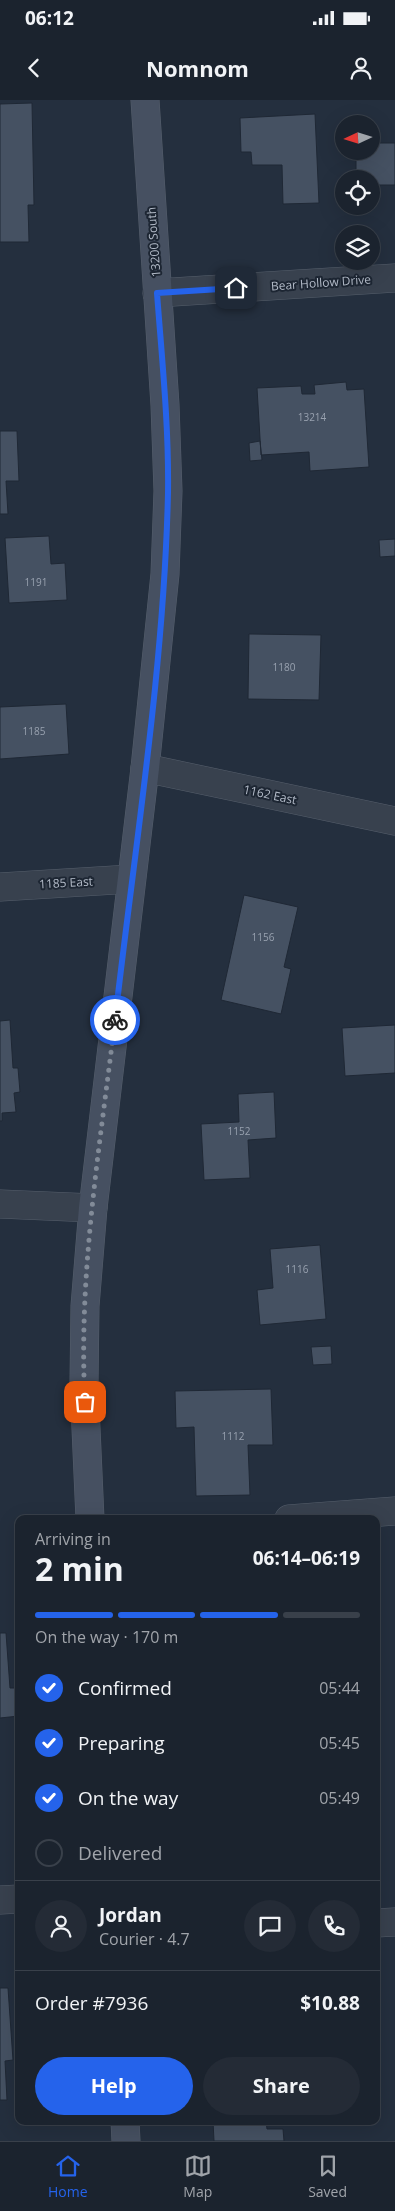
<!DOCTYPE html>
<meta charset="utf-8">
<style>
body{margin:0;font-family:"Open Sans",sans-serif;background:#242b36;color:#f1f3f6;height:100vh;display:flex;flex-direction:column;font-size:19px;white-space:nowrap}
*{box-sizing:border-box;margin:0}
p{font-size:16px;color:#a0a4aa}
.icon{flex:none;width:28px;height:28px;fill:none;stroke:currentColor;stroke-width:2;stroke-linecap:round;stroke-linejoin:round}
.map{position:relative;flex:1;overflow:hidden}
.panel{position:absolute;left:15px;top:1415px;width:365px;height:610px;display:flex;flex-direction:column;background:#1b232e;border-radius:10px;box-shadow:0 5px 20px #0002,0 0 0 1px #39404a}
.panel>*{flex:none}
.needle{width:32px;rotate:266deg}
.fabs{position:absolute;left:335px;top:15px;display:grid;gap:10px}
.fabs a{display:grid;place-items:center;width:45px;height:45px;border-radius:50%;background:#1b232e;box-shadow:0 5px 20px #0002,0 0 0 1px #39404a;font-size:25px}
.pin{position:absolute;display:grid;place-items:center;width:42px;height:42px;color:#fff;margin:-21px;border-radius:10px;box-shadow:0 2px 8px #0006}
.courier{position:absolute;display:grid;place-items:center;width:50px;height:50px;margin:-25px;border:4px solid #2563eb;border-radius:50%;background:#fff;color:#222;box-shadow:0 1px 6px #0007}
.summary em{font-style:normal;font-weight:700}
.summary div{display:flex;flex-direction:column-reverse}
.summary{display:flex;align-items:center;justify-content:space-between;height:85px;padding:0 20px}
h1{font-size:32px;font-weight:700;line-height:38px}
.bar{display:grid;grid-template-columns:repeat(4,1fr);gap:8px 5px;align-content:center;height:60px;padding:0 20px}
.bar i{height:6px;border-radius:4px;background:#39404a}
.bar .active{background:#2563eb}
.bar p{grid-column:span 4}
.line{display:flex;align-items:center;gap:12px;padding:0 20px;border-top:1px solid #39404a}
.line div{flex:1}
.round{display:grid;place-items:center;flex:none;width:52px;height:52px;border-radius:26px;background:#242b36}
ol{padding:0 20px;list-style:none}
li{display:flex;align-items:center;gap:15px;height:55px}
li p{margin-inline-start:auto}
li .icon{padding:5px;border-radius:50%;background:#2563eb;color:#fff;stroke-width:4}
li:last-child{color:#a0a4aa}
li i{width:28px;height:28px;border:2px solid #39404a;border-radius:50%}
.primary-button{display:flex;gap:10px;margin-top:auto;padding:10px 20px}
.primary-button a{flex:1;height:58px;border-radius:30px;background:#2563eb;color:#fff;font-size:20px;font-weight:700;line-height:58px;text-align:center}
.primary-button a+a{background:#242b36;color:#f1f3f6}
.status{display:flex;justify-content:space-between;align-items:center;height:35px;padding:0 25px;background:#1b232e;direction:ltr}
.status svg{height:14px;fill:currentColor}
header{display:flex;justify-content:space-between;align-items:center;height:65px;padding:0 20px;background:#1b232e;font-size:22px;font-weight:700}
.tabs{display:flex;justify-content:space-around;align-items:center;height:70px;border-top:1px solid #39404a;background:#1b232e;font-size:14px;color:#a0a4aa}
.tabs a{display:grid;justify-items:center;gap:2px}
.tabs .active{color:#2563eb}
.map>svg:first-child{display:block}
</style>
<div class="status"><b>06:12</b><svg viewBox="0 0 49 12"><path d="M0 12V9h3v3zM5 12V6h3v6zM10 12V3h3v9zM15 12V0h3v12zM26 1h20v11H26zM47 4h2v5h-2z"/></svg></div>
<header><svg class="icon" aria-label="back" viewBox="0 0 24 24"><path d="M15 5l-7 7 7 7"/></svg>Nomnom<svg class="icon" aria-label="person" viewBox="0 0 24 24"><circle cx="12" cy="8" r="4"/><path d="M4 21q1-7 8-7t8 7"/></svg></header>
<div class="map">
<svg width="395" height="2041" viewBox="0 0 395 2041">
<rect width="100%" height="100%" fill="#242f3e"/>
<path fill="#455162" stroke="#1f2835" d="M32 3 34 105H28L29 142H0V4Z
M315 14 319 103 283 104 282 65H252L251 52H241L240 18Z
M371 43H395V85H371V79H356V51H371Z
M346 282 347 290 364 289 369 367 310 371 309 352 261 355 257 288 301 286 302 294H315L314 285Z
M0 331H17L19 381H6L8 414H0Z
M260 341 262 360 250 361 249 343Z
M49 436 51 464 65 463 67 500 9 503 5 438Z
M395 439V456L380 457 379 440Z
M249 534 321 535 319 600 248 599Z
M66 604 69 654 0 659V607Z
M244 795 298 807 284 867 291 869 281 914 221 900Z
M10 920 13 968H18L20 992 14 993 16 1012 2 1013V1021H0V921Z
M395 925V973L345 976 342 928Z
M274 992 276 1038 248 1040 250 1078 204 1080 201 1024 239 1022 238 994Z
M320 1145 326 1219 260 1225 257 1190 273 1188 270 1149Z
M331 1246 332 1264 313 1265 311 1247Z
M271 1289 273 1345H248L250 1395 196 1396 194 1327 176 1328 175 1291Z
M0 1533H6L10 1588H18L19 1616 0 1618Z
M0 1888H8L13 1960 5 1961 7 2000H0Z
M213 2021H266L267 2029H283L284 2041H214Z"/>
<g fill="none" stroke-linecap="round" stroke-linejoin="round">
<defs>
<path id="street" d="M157 193 395 178
M145 668 395 721
M0 787 131 779
M0 1104 93 1108
M289 1419 395 1411
M0 1800 19 1799
M376 1823 395 1822"/>
<path id="secondary" d="M90 1419 84 1283 85 1206 93 1108 145 668 165 474 168 391 165 305 145 0
M125 2021 126 2041"/>
</defs>
<use href="#street" stroke="#565f6c" stroke-width="29"/>
<use href="#secondary" stroke="#565f6c" stroke-width="29"/>
<use href="#street" stroke="#38414e" stroke-width="28"/>
<use href="#secondary" stroke="#465061" stroke-width="28"/>
</g>
<g fill="none" stroke-linecap="round" stroke-linejoin="round">
<path stroke="#828b98" stroke-width="5" stroke-dasharray="0 9" d="M85 1302C78 1175 100 1046 115 920"/>
<path stroke="#2563eb" stroke-width="6" d="M115 920C135 745 164 569 168 393 169 327 162 260 157 193L236 188"/>
</g>
<g text-anchor="middle" stroke-width="4" stroke-linejoin="round" paint-order="stroke">
<g font-size="10" fill="#98a1af">
<text x="312" y="321">13214</text>
<text x="36" y="486">1191</text>
<text x="284" y="571">1180</text>
<text x="34" y="635">1185</text>
<text x="263" y="841">1156</text>
<text x="239" y="1035">1152</text>
<text x="297" y="1173">1116</text>
<text x="233" y="1340">1112</text>
</g>
<g font-size="12" fill="#b4bcc9" stroke="#1d2633">
<text transform="translate(154 142) rotate(-94)" y="4">13200 South</text>
<text transform="translate(321 183) rotate(-4)" y="4">Bear Hollow Drive</text>
<text transform="translate(270 695) rotate(12)" y="4">1162 East</text>
<text transform="translate(66 783) rotate(-3)" y="4">1185 East</text>
</g>
</g>
</svg>
<div class="fabs">
<a><svg class="needle" viewBox="-14 -14 28 28"><path d="M0-13l5 13h-10z" fill="#e53935"/><path d="M0 13l5-13h-10z" fill="#a0a4aa"/></svg></a>
<a><svg class="icon" aria-label="locate" viewBox="0 0 24 24"><circle cx="12" cy="12" r="6"/><path d="M12 2v4M12 18v4M2 12h4M18 12h4"/></svg></a>
<a><svg class="icon" aria-label="layers" viewBox="0 0 24 24"><path d="M12 4l9 5-9 5-9-5zM3 14l9 5 9-5"/></svg></a>
</div>
<div class="pin" style="left:85px;top:1302px;background:#ea580c"><svg class="icon" aria-label="bag" viewBox="0 0 24 24"><path d="M5 8h14l-1 12H6zM9 8a3 3 0 0 1 6 0"/></svg></div>
<div class="pin" style="left:236px;top:188px;background:#1f2937"><svg class="icon" aria-label="home" viewBox="0 0 24 24"><path d="M3 11l9-7 9 7M6 9v11h12V9"/></svg></div>
<div class="courier" style="left:115px;top:920px"><svg class="icon" aria-label="bike" viewBox="0 0 24 24"><circle cx="6" cy="16" r="4"/><circle cx="18" cy="16" r="4"/><path d="M6 16l4-8h5l3 8M10 8l3 8H6M13 5h3"/></svg></div>
<section class="panel">
<div class="summary"><div><h1>2 min</h1><p>Arriving in</p></div><em>06:14–06:19</em></div>
<div class="bar"><i class="active"></i><i class="active"></i><i class="active"></i><i></i><p>On the way · 170 m</p></div>
<ol>
<li><svg class="icon" aria-label="check" viewBox="0 0 24 24"><path d="M5 12l5 5 9-10"/></svg>Confirmed<p>05:44</p></li>
<li><svg class="icon" aria-label="check" viewBox="0 0 24 24"><path d="M5 12l5 5 9-10"/></svg>Preparing<p>05:45</p></li>
<li><svg class="icon" aria-label="check" viewBox="0 0 24 24"><path d="M5 12l5 5 9-10"/></svg>On the way<p>05:49</p></li>
<li><i></i>Delivered</li>
</ol>
<div class="line" style="height:90px"><a class="round"><svg class="icon" aria-label="person" viewBox="0 0 24 24"><circle cx="12" cy="8" r="4"/><path d="M4 21q1-7 8-7t8 7"/></svg></a><div><b>Jordan</b><p>Courier · 4.7</p></div><a class="round"><svg class="icon" aria-label="chat" viewBox="0 0 24 24"><path d="M4 5h16v11H9l-5 4z"/></svg></a><a class="round"><svg class="icon" aria-label="phone" viewBox="0 0 24 24"><path d="M5 4h4l2 5-3 2q2 4 5 5l2-3 5 2v4C11 20 4 13 5 4z"/></svg></a></div>
<div class="line" style="height:65px"><div>Order #7936</div><b>$10.88</b></div>
<div class="primary-button"><a>Help</a><a>Share</a></div>
</section>
</div>
<nav class="tabs">
<a class="active"><svg class="icon" aria-label="home" viewBox="0 0 24 24"><path d="M3 11l9-7 9 7M6 9v11h12V9"/></svg>Home</a>
<a><svg class="icon" aria-label="map" viewBox="0 0 24 24"><path d="M3 6l6-2 6 2 6-2v14l-6 2-6-2-6 2zM9 4v14M15 6v14"/></svg>Map</a>
<a><svg class="icon" aria-label="saved" viewBox="0 0 24 24"><path d="M7 4h10v16l-5-4-5 4z"/></svg>Saved</a>
</nav>
